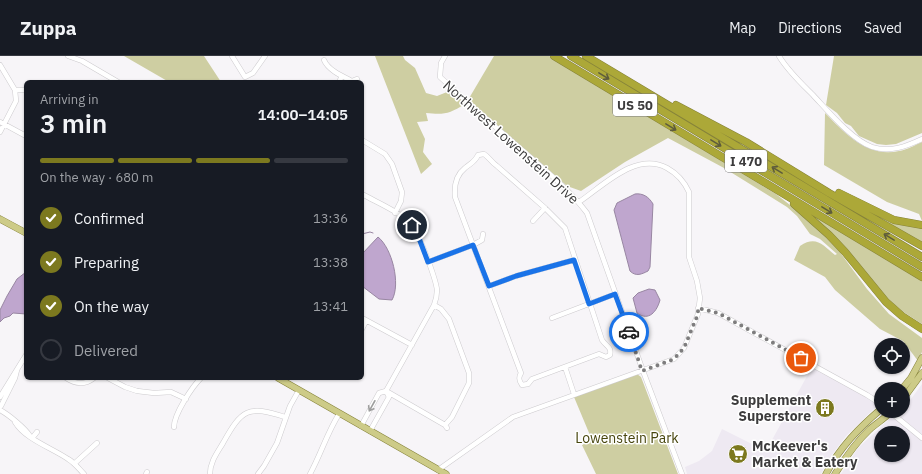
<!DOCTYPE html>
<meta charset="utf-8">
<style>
body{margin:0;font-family:"IBM Plex Sans",sans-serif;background:#20242c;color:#f1f3f6;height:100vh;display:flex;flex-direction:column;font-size:15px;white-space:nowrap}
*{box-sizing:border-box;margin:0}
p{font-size:13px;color:#9ea1a6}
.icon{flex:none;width:22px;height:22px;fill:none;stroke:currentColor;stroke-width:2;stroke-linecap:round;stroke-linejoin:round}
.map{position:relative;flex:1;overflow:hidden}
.panel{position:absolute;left:24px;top:24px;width:340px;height:300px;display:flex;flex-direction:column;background:#171b24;border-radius:6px;box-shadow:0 1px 3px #0004}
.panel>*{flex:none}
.tools{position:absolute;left:874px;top:282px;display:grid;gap:8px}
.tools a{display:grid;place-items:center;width:36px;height:36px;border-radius:50%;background:#171b24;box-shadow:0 1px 3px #0004;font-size:20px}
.pin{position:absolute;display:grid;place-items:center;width:34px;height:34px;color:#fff;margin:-17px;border:2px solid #fff;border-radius:50%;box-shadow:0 1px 4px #0007}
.courier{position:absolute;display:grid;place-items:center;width:40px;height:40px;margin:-20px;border:3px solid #1a73e8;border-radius:50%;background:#fff;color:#222;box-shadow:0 1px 5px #0007}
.summary em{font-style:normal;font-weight:600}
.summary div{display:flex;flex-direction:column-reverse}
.summary{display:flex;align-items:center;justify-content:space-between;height:68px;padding:0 16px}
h1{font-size:26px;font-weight:600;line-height:30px}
.bar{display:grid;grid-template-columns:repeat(4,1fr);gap:6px 4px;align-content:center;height:48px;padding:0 16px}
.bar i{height:5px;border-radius:3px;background:#363941}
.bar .current{background:#7c791f}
.bar p{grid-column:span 4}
ol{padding:0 16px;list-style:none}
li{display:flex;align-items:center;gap:12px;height:44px}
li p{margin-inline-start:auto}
li .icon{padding:4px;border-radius:50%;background:#7c791f;color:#fff;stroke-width:4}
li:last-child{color:#9ea1a6}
li i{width:22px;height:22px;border:2px solid #363941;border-radius:50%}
header{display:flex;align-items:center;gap:24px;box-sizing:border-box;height:56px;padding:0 20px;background:#171b24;border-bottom:1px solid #363941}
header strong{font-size:19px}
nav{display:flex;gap:22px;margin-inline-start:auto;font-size:14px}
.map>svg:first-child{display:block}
</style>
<header>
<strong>Zuppa</strong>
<nav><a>Map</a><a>Directions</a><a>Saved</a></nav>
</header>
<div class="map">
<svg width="922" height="418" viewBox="0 0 922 418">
<rect width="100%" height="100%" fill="#f7f5f8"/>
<path fill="#eee9f2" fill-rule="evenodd" d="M813 309 880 347 846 380 831 400 821 418H687L685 411 699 405 712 395 722 373 766 395Z
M922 328V418H841L858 392 898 355H903V350L911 343ZM881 377H903V399H881Z"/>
<path fill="#cecea2" d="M124 0H204L221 26H169Z
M375 0H403L405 4 415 12 426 37 437 40 452 34 465 48C449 58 444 59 426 57L428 65 417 66 425 83 423 96 432 108 421 118Z
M494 0H549L776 138 814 168 839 195 867 233 889 258 922 282V296L918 305 903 285 880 273 835 234 825 221 794 204 800 190C816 179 823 189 835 199L837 198 820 183 810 178 797 160 787 151 724 112 668 82 625 106 581 135 567 130 468 44Z
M834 0H922V77L896 88 886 89 877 88 859 80 851 70 845 67 837 57 826 49Z
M825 57C845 77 867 102 899 95 907 94 915 89 922 86V165L919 158 887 146 824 109Z
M809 157 922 224V268L905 257 890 245Z
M877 160 888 164 922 172V187Z
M637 318 641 321 678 418H596L582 389 592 384 574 341Z"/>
<path fill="#bfa6ce" stroke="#9886a2" d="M635 138C643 137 649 141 653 148L650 211 648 215C642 218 636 221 630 215L614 154 617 147Z
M378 181C392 192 401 228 392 244L379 243 362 230V198Z
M26 216V258L13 257 10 260 4 262 0 266V254L7 240 17 223Z
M649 233 655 234 660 244C657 255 649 266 637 257L633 242 638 237Z"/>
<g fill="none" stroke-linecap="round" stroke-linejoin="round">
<path stroke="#9886a2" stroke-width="1" d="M362 178 370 176 373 177"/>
<defs>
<path id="minor" d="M68 0 82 5 118 26
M232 0 245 21 253 17 265 0
M445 0 441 7 440 21C467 46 494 70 522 94 545 114 569 133 587 157L643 315 682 418
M779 0C788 15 801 27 813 39 828 55 852 84 872 91 890 97 907 90 922 83
M324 4C328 14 342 20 352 25L357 23
M0 9 15 34 16 45 0 76
M339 26 342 20
M15 34H26
M0 66 26 80
M362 84 385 98 392 108 402 136 401 145 395 157
M484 98C489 101 491 106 497 110L545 152 565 172 602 284C606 290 612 291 610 299L606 301 599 298 532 323 528 328 522 329C519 325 518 322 521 317L455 141C454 130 456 119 465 112 471 107 475 106 478 99Z
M533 165 545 152
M428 206 473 189 482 184 483 178
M489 230 516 220 574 204
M434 249 441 253 449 263 469 317V327L452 361 445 369 447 372
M698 252 718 257 867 339 881 348
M362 262 412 289
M552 262 615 238
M362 273 366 265
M565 311 574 338
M66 322C75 328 85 329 94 322
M108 322 125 331 137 335 154 337 171 336 186 343
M386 335 445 369
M0 341 26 299
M1 350 15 322 17 314
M0 354C9 359 25 372 30 380
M889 355 922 382
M15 366C25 383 52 392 68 403 75 407 79 413 84 418
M361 370 379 337 386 335 434 249C436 244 437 239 437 234 436 224 419 176 411 169 399 155 378 147 362 138
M174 371C174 358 192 331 201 322
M370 375 389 341 386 335
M33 381 37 376
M75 407 97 387
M438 414 513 361 674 303 684 292 698 258 700 242 697 225 689 201V136C684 125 678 118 667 112 636 95 603 130 579 146
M146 418 147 416
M210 418C210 406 217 397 223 387 242 353 248 349 285 361
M258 418 264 410 277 387 290 350 299 334
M310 418C321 398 327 377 339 358"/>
<path id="major" d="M0 163 26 177
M278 322 446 418
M902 333 911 322 922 302
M903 343 922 317
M826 418C839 392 859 372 881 353
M835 418C845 402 856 386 870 373 877 367 885 362 892 355"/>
<path id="highway" d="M554 0 922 221
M571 0 922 211
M586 0 922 201
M676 49 746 86 829 137 922 190
M839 137 894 164 922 169
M794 148 829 179 845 196 886 246 902 260 922 273"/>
</defs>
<use href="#minor" stroke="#cdcbce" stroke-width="5.5"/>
<use href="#major" stroke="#85823a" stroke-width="7"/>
<use href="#highway" stroke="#85823a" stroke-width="8"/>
<use href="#minor" stroke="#fff" stroke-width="4.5"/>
<use href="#major" stroke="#cdcb88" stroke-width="6"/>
<use href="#highway" stroke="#aca838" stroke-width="7"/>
</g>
<defs><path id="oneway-shaft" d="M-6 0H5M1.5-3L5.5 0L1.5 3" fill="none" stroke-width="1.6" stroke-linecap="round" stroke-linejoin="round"/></defs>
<g stroke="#5e5c3c">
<use href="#oneway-shaft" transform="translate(604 20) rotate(31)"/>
<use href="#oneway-shaft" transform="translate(671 71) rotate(31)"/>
<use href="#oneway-shaft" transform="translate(716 87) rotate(31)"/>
<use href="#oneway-shaft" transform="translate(777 114) rotate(-149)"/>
<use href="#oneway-shaft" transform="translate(827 154) rotate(31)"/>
<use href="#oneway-shaft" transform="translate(889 181) rotate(-149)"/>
</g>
<use stroke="#9e9e9e" href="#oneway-shaft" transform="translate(372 350) rotate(119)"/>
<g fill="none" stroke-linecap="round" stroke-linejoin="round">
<path stroke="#7e7d7e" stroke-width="4" stroke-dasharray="0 7.2" d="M629 276 642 315 674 303 684 292 698 258V252L718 257 801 302"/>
<path stroke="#1a73e8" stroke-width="5" d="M412 169 417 177 428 206 473 189 489 230 516 220 574 204 589 248 615 238 629 276"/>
</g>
<defs>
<symbol id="building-disc" viewBox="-11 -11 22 22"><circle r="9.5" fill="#7c791f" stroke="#fff"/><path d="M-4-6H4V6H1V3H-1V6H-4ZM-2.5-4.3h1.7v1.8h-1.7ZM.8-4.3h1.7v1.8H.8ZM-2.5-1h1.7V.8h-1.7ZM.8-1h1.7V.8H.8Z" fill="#fff"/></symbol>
<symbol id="supermarket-disc" viewBox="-11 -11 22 22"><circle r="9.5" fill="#7c791f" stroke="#fff"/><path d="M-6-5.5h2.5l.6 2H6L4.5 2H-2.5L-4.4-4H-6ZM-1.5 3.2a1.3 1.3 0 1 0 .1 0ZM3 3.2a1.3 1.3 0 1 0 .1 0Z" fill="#fff"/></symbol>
</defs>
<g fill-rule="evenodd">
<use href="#building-disc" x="814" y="341" width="22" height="22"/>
<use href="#supermarket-disc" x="727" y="387" width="22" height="22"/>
</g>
<g text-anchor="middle" stroke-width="3" stroke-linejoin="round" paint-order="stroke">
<g fill="#fff" stroke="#777677" stroke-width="1">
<rect x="613" y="38" width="44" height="22" rx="3"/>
<rect x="725" y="94" width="42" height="22" rx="3"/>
</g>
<g font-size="13" font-weight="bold" fill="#3d3c3d">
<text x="635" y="54">US 50</text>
<text x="746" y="110">I 470</text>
</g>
<g font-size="14" fill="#3d3c3d" stroke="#fff">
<text transform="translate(511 86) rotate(42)" y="5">Northwest Lowenstein Drive</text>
</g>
<g font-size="14" font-weight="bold" fill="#3d3c3d" stroke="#fff" text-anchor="end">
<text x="811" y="349">Supplement<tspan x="811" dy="16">Superstore</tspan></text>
<text x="752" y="395" text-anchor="start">McKeever's<tspan x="752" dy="16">Market &amp; Eatery</tspan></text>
</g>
<g font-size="14" fill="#47450d" stroke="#fff">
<text x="627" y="387">Lowenstein Park</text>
</g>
</g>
</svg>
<div class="tools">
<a><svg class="icon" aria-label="locate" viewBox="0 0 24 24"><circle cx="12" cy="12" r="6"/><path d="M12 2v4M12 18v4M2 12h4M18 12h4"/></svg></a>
<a>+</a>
<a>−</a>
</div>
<div class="pin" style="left:801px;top:302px;background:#ea580c"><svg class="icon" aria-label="bag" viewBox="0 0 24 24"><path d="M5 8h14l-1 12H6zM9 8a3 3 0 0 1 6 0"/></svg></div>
<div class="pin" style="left:412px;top:169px;background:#1f2937"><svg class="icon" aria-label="home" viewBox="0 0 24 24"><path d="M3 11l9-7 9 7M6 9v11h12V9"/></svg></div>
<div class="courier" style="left:629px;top:276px"><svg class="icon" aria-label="car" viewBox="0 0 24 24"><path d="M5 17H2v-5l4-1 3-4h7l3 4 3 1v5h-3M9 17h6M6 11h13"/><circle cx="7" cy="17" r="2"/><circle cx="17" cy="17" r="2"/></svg></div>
<section class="panel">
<div class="summary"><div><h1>3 min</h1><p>Arriving in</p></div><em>14:00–14:05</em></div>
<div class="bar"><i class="current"></i><i class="current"></i><i class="current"></i><i></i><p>On the way · 680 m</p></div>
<ol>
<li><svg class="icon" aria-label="check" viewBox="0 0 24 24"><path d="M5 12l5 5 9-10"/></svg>Confirmed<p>13:36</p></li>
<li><svg class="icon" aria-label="check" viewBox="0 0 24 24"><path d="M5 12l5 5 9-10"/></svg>Preparing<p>13:38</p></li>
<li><svg class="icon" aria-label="check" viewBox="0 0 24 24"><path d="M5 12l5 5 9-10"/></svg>On the way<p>13:41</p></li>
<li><i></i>Delivered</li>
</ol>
</section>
</div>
